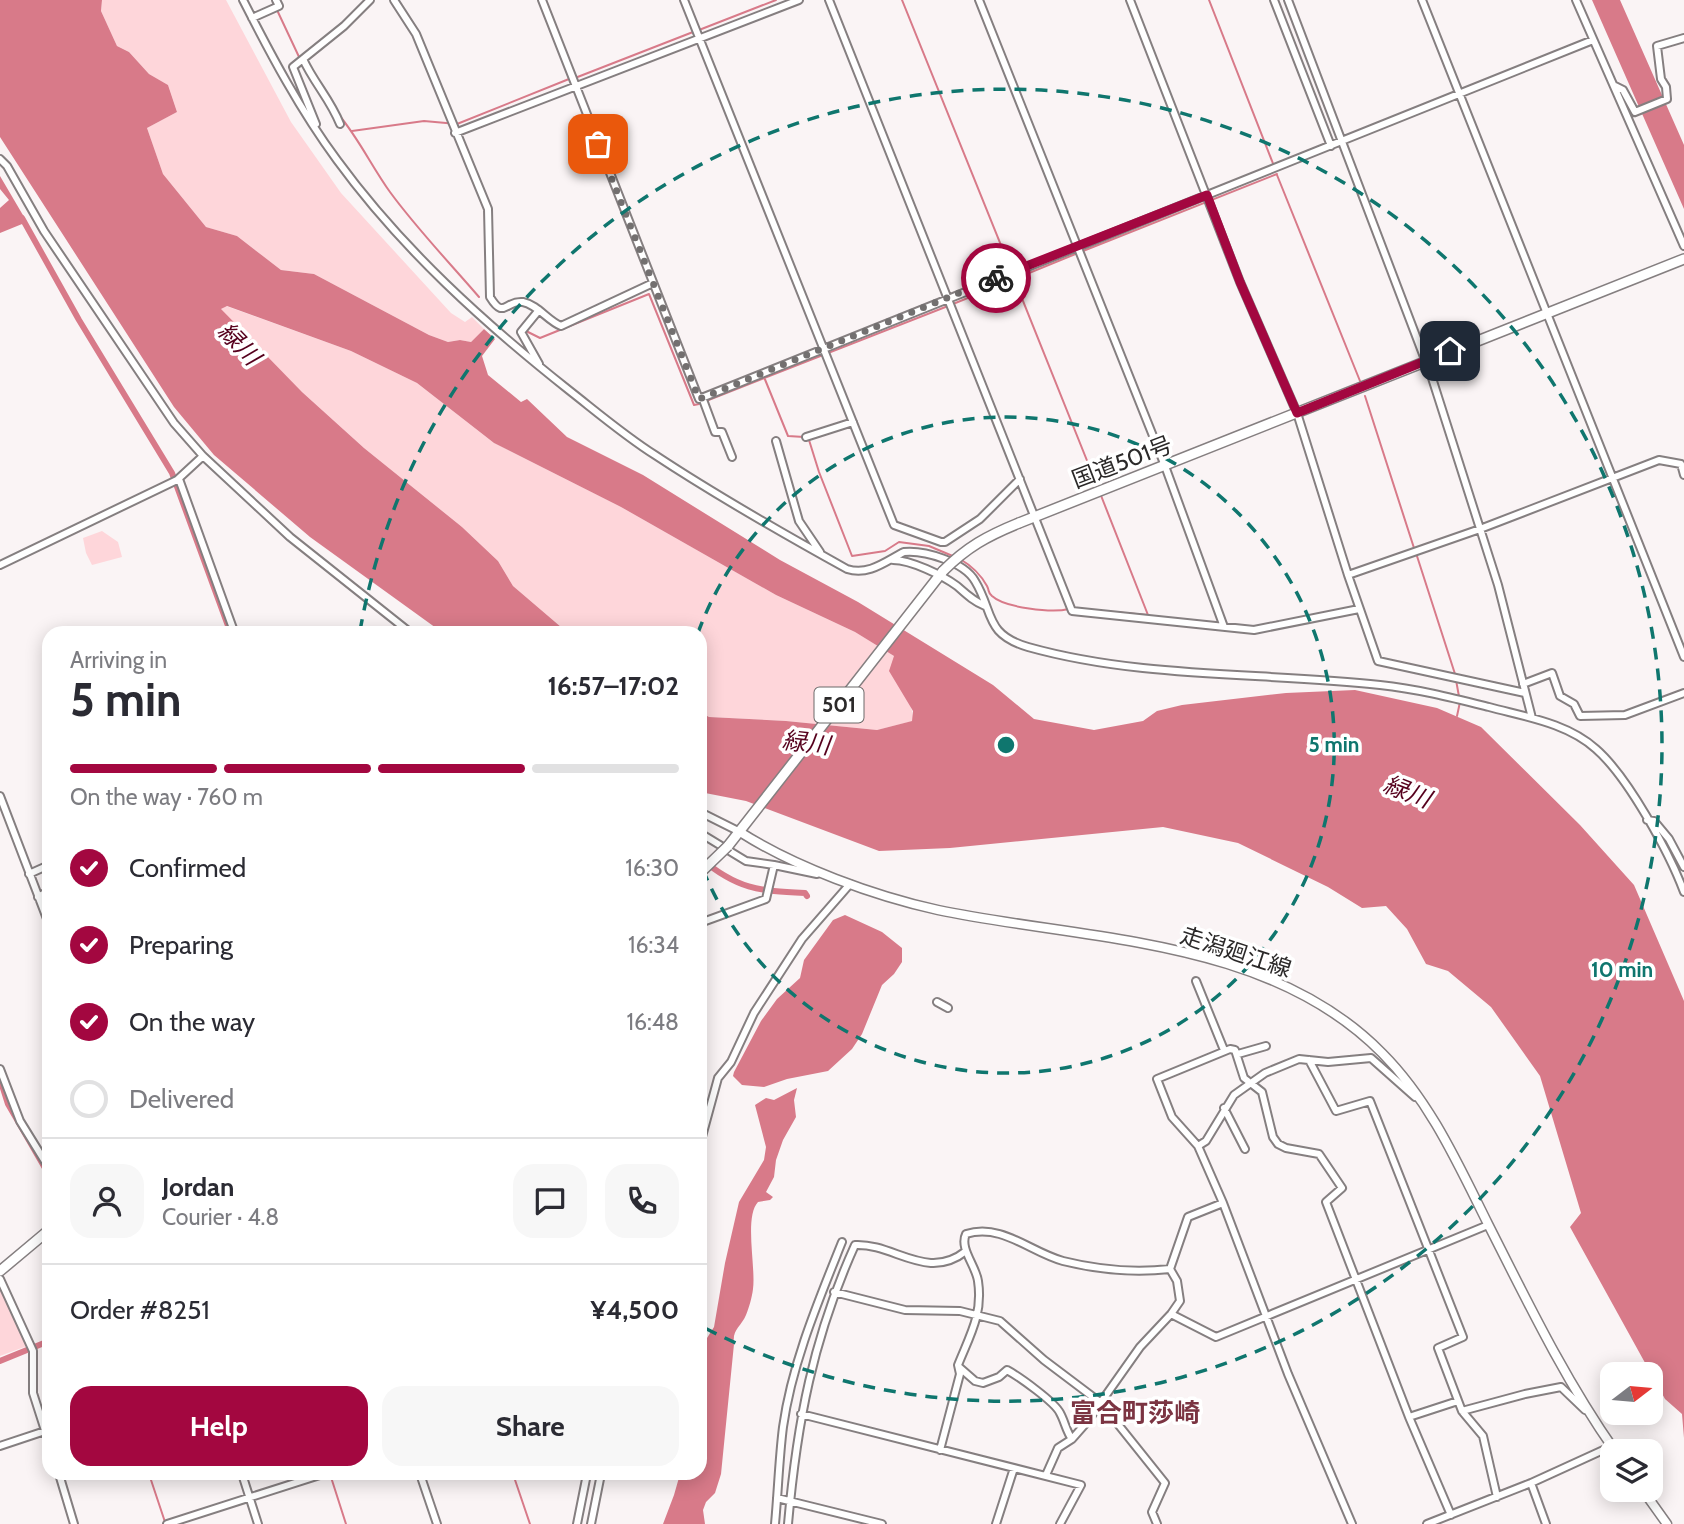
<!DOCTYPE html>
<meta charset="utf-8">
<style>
body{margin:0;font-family:Cabin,"Noto Sans JP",sans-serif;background:#f7f7f7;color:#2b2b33;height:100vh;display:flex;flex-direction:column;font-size:26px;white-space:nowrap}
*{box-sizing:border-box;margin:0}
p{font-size:23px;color:#7c7c81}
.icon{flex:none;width:38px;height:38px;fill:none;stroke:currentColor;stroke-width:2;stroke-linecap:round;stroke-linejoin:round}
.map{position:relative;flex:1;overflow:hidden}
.panel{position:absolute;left:42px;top:626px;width:665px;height:854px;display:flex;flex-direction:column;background:#fff;border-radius:21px;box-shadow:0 4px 18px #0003}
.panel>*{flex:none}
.needle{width:46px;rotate:74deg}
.buttons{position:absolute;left:1600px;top:1362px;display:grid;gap:14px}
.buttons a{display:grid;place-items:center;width:63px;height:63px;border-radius:14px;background:#fff;box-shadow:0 4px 18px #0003;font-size:35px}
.pin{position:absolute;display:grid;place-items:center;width:60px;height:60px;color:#fff;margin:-30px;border-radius:14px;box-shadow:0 4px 10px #0006}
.courier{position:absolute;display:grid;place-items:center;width:70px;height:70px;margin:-35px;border:5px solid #a30740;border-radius:50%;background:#fff;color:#222;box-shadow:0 2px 9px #0007}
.summary em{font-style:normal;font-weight:800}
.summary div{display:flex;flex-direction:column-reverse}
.summary{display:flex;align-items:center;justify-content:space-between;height:119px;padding:0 28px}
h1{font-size:46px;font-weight:800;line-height:52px}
.bar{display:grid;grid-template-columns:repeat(4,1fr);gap:10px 7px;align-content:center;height:84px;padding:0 28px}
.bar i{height:9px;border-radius:5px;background:#e1e1e2}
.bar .active{background:#a30740}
.bar p{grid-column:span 4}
.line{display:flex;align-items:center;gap:18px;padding:0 28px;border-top:2px solid #e1e1e2}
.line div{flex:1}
.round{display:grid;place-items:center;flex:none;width:74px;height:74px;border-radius:21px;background:#f7f7f7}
ol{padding:0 28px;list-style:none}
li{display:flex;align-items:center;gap:21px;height:77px}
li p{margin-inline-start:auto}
li .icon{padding:7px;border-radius:50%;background:#a30740;color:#fff;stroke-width:4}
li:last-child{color:#7c7c81}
li i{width:38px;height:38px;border:4px solid #e1e1e2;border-radius:50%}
.button{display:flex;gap:14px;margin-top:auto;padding:14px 28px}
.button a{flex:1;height:80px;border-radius:21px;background:#a30740;color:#fff;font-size:28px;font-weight:800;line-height:80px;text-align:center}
.button a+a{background:#f7f7f7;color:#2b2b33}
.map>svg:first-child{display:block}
</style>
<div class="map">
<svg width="1684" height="1524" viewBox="0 0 1684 1524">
<rect width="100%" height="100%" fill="#faf4f5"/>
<path fill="#fed6da" d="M102 0H226L291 122 341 193 451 313 465 322 472 317 484 329 471 342 460 340 448 342 429 335 314 274 281 270 237 236 206 227 163 174 147 128 177 112 168 85 149 74 129 52 117 46 101 11Z
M226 306 351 351 417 383 494 443 621 507 776 595 855 632 894 656C899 673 914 706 913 721L877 730 786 721 709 717 700 712V634L568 633 513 586 498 561 462 527 364 448 302 392 220 310Z
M102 531 118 542 122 557 92 565 86 553 83 538Z
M0 1289 27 1346 0 1356Z"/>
<path fill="#d87a89" d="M0 0H102L101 11 117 46 129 52 149 74 168 85 177 112 147 128 163 174 206 227 237 236 281 270 314 274 429 335 448 342 460 340 471 342 484 329 495 339 482 356 488 375 521 402 527 399 567 437 643 475 780 560 858 602 993 685 1034 719 1094 730 1143 721 1157 711 1182 705 1286 693 1355 690 1437 708 1481 727 1580 825 1634 885 1684 1001V1438L1682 1414 1665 1399 1570 1227 1581 1213 1540 1076 1491 1007 1448 971 1426 964 1407 929 1386 906 1362 908 1328 887 1238 843 1163 827 950 848 879 851 746 801 700 792V712L709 717 786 721 877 730 912 721 913 711 889 671 894 656 855 632 776 595 621 507 494 443 417 383 351 351 227 306 221 309 302 392 364 448 462 527 498 561 513 586 568 633H443L310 537 214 455 174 407 0 137Z
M1592 0H1620L1684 145V209Z
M0 176 27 222 0 233V208L9 200 0 189Z
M845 915 882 932 902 948V962L894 974 882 985 862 1034 852 1049 828 1071 787 1079 764 1087 742 1085 733 1076 734 1072 761 1021 777 999 800 978 804 960 833 920Z
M797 1088 794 1100 796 1117 783 1140 776 1160 774 1177 766 1192 773 1197 770 1200 758 1202C744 1217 756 1267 753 1289 752 1297 749 1308 746 1315 741 1327 732 1329 734 1344L721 1474 715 1493 706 1502 703 1510 705 1524H663L674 1495 680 1474H700V1349L714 1327 725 1263 739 1202 764 1160 766 1147 755 1105 766 1098 774 1100Z"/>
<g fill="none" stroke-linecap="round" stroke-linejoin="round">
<path stroke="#d87a89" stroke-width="2" d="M902 0 1011 270
M1209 0 1274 166
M277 10 300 59
M699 30 776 0
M575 78 693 32
M339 115C359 139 372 167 390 192 417 229 449 262 479 297
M352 131 424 121 457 124 569 79
M1277 175 1360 381
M1083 251 1277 174
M1013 276 1098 488
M953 304 1078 253
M526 331 540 338 649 294 694 405 699 404
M764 377 788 436 804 437
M1365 396 1414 548
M706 401 948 306
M809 440 819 472 852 556 885 551 899 542 929 546 955 557
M1416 553 1455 674
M960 559C972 566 981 575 987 586 990 592 987 591 992 596 1005 608 1052 613 1069 609
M1089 610 1148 615 1100 493
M1456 680 1460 702 1457 716
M149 1474 165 1522
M330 1474 346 1524
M513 1474 530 1524"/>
<path stroke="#d87a89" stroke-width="6" d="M22 218 79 320 172 473 231 634
M700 858C737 889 758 891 805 893L807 896
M0 1079 8 1104 49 1175
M0 1361 49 1341"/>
<defs>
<path id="minor" d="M243 0C271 55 300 110 337 160 402 249 484 323 570 391 598 413 625 436 655 455 717 496 782 533 847 569 869 576 886 561 904 552 925 550 964 562 975 581 994 612 984 634 1028 647 1142 679 1264 672 1380 685 1418 689 1453 698 1489 707 1526 717 1567 723 1596 749 1628 777 1669 852 1684 892
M394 0 416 34 488 209 490 297C504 320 505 300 523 302 538 305 548 321 561 326L653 283
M542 0 699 399 1593 40
M684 0 894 525 941 542H945L980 519 1020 479
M829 0 1072 611 1254 630 1359 609
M979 0 1165 466 1224 627
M1130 0 1240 282 1297 413 1348 575 1378 661 1525 693
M1274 0 1331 146
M1288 0 1432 378 1498 585 1532 718
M1422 0 1684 657
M1576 0 1684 246
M252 18 279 6 276 0
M303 59C314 83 330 99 340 124
M1615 86 1623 90 1635 112 1667 99 1666 87 1661 79 1657 46 1684 38
M316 124 293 67 344 26 370 0
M455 133 799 0
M0 159 7 166 44 231 174 423 203 456 290 537 412 634
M539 310 521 332 539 364
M702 397 715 432H722L732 457
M806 437 853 422
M776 441 799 521 820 552
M179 479 235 634
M893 560C911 560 942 575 957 586 966 594 973 601 985 606
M0 565 177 480 203 456
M1348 575 1480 529 1659 460 1681 464 1684 475
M1523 684 1552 673 1560 696 1574 704 1580 716 1625 715 1684 693
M0 796 49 924
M700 812 740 832
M1647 820 1654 821 1669 839 1684 867
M700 833 746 861 774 865 766 899 700 923
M774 865 817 874
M29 874 49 865
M38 897 49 891
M1196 981 1224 1050
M937 1002 948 1008
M1238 1054 1266 1046
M1309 1060 1336 1111 1370 1101 1463 1337 1438 1348 1462 1411 1483 1436 1497 1497
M0 1069 20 1121 49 1168
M1224 1108 1245 1149
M700 1144 718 1078 731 1062 754 1013 802 939 850 884
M1198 1146 1206 1141 1234 1095 1265 1073 1299 1059 1328 1062 1371 1058 1415 1097
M1170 1269 1188 1217 1223 1203
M0 1279 33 1351V1393L49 1443
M834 1292 905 1310 960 1311 1000 1321 1044 1360 1101 1403 1165 1483 1152 1512 1157 1524
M1171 1314 1216 1337 1488 1225
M959 1367 975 1381 983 1383 999 1377 1007 1370C1018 1376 1055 1402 1060 1413 1065 1422 1066 1431 1072 1439
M1462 1411 1525 1394 1561 1387 1585 1410
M801 1414 1081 1485 1060 1524
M1409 1417 1458 1401
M0 1446 45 1431
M940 1450 960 1374 958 1365C970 1335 983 1314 978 1281 976 1266 959 1248 966 1234 1002 1223 1030 1252 1063 1261 1099 1270 1133 1273 1170 1269
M59 1474 74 1524
M242 1474 258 1524
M420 1474 437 1524
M1046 1475 1058 1448 1072 1439 1087 1422 1140 1347 1171 1314 1180 1301 1177 1281 1170 1269
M1531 1483 1546 1524
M777 1498 882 1524
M167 1524 323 1474
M577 1524 587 1474
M591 1524 601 1474
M775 1524C778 1492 779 1459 783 1427 792 1363 818 1302 842 1242
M788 1524C797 1422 813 1338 855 1245 894 1243 927 1282 966 1251
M996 1524 1014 1468
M1352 1524 1288 1374 1223 1203 1198 1146 1172 1117 1157 1079 1230 1049 1235 1050 1244 1078 1262 1092 1273 1137 1278 1144 1286 1148 1319 1154 1342 1188 1326 1202 1409 1417 1451 1515
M1427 1524 1531 1483 1612 1446"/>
<path id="major" d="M740 832C795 867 874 896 938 910 1087 941 1268 937 1382 1053 1430 1101 1458 1164 1488 1224 1527 1301 1565 1380 1615 1451
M1642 1489 1667 1524"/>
<path id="highway" d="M1019 523 1684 259
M728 846 943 571
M0 1271 49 1230"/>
</defs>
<use href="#minor" stroke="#857f80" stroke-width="10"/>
<use href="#major" stroke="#857f80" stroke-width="11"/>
<use href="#highway" stroke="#857f80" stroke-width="12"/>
<use href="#minor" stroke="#fff" stroke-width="6"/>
<use href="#major" stroke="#fff" stroke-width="8"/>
<use href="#highway" stroke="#fff" stroke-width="9"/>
<defs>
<path id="highway-bridge" d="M943 571C967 547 987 536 1019 523
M700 873 728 846"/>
</defs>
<use href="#highway-bridge" stroke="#857f80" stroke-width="12" stroke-linecap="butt"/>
<use href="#highway-bridge" stroke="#fff" stroke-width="9"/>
</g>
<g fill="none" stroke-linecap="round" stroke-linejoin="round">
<path stroke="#737070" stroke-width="7" stroke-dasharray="0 12.6" d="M598 144 699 399 996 278"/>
<path stroke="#a30740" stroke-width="9" d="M996 278 1207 195 1240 282 1297 413 1450 351"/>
</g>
<g fill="none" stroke="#0f766e" stroke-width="3.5" stroke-dasharray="12 9">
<path d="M698 633A328 328 0 1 1 701 865"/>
<path d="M360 631A656 656 0 1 1 703 1327"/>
</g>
<g text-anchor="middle" stroke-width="7" stroke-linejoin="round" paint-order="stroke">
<rect fill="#fff" stroke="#6b6969" stroke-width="2" x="814.5" y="687.5" width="49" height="35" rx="5"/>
<g font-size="21" font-weight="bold" fill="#2b2929">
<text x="839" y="712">501</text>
</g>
<g font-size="23" fill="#2b2929" stroke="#fff">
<text transform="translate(1122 462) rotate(-21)" y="8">国道501号</text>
<text transform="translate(1236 952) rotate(18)" y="8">走潟廻江線</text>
</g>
<g font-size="24" font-style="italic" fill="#56001d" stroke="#fff">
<text transform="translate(239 344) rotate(46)" y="8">緑川</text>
<text transform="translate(806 743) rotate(7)" y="8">緑川</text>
<text transform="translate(1407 792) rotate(21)" y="8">緑川</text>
</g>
<g font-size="26" font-weight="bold" fill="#7b3442" stroke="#fff">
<text x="1135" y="1422">富合町莎崎</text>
</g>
</g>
<circle cx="1006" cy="745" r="10" fill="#0f766e" stroke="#fff" stroke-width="3.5"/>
<g font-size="21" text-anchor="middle" font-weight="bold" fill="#0f766e" stroke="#fff" stroke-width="7" stroke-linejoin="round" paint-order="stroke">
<text x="1334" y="752">5 min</text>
<text x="1622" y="977">10 min</text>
</g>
</svg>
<div class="buttons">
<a><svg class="needle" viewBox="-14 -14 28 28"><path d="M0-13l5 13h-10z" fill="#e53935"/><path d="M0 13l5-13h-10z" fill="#7c7c81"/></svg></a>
<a><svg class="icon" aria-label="layers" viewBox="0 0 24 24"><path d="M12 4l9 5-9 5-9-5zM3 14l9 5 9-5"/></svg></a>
</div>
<div class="pin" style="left:598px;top:144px;background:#ea580c"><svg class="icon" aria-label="bag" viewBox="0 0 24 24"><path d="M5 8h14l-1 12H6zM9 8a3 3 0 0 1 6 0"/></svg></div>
<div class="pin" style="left:1450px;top:351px;background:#1f2937"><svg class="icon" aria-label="home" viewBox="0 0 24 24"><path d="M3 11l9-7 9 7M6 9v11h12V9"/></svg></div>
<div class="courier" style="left:996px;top:278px"><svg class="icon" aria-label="bike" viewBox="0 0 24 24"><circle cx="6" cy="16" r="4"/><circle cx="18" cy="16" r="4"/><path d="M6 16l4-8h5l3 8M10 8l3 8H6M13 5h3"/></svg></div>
<section class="panel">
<div class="summary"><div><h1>5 min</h1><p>Arriving in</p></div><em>16:57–17:02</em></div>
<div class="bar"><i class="active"></i><i class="active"></i><i class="active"></i><i></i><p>On the way · 760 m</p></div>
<ol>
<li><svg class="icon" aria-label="check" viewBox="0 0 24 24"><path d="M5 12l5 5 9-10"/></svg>Confirmed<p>16:30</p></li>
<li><svg class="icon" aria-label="check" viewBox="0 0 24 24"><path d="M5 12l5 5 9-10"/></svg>Preparing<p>16:34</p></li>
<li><svg class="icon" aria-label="check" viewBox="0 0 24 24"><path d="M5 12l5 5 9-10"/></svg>On the way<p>16:48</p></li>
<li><i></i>Delivered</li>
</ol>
<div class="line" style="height:126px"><a class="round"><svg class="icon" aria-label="person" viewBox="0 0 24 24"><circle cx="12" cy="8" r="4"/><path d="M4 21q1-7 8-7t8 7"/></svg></a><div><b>Jordan</b><p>Courier · 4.8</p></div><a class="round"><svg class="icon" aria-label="chat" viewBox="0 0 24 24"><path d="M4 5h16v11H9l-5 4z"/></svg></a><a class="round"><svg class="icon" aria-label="phone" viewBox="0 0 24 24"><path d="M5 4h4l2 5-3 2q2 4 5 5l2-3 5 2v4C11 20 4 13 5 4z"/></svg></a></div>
<div class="line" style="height:91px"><div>Order #8251</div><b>¥4,500</b></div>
<div class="button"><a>Help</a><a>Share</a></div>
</section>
</div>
